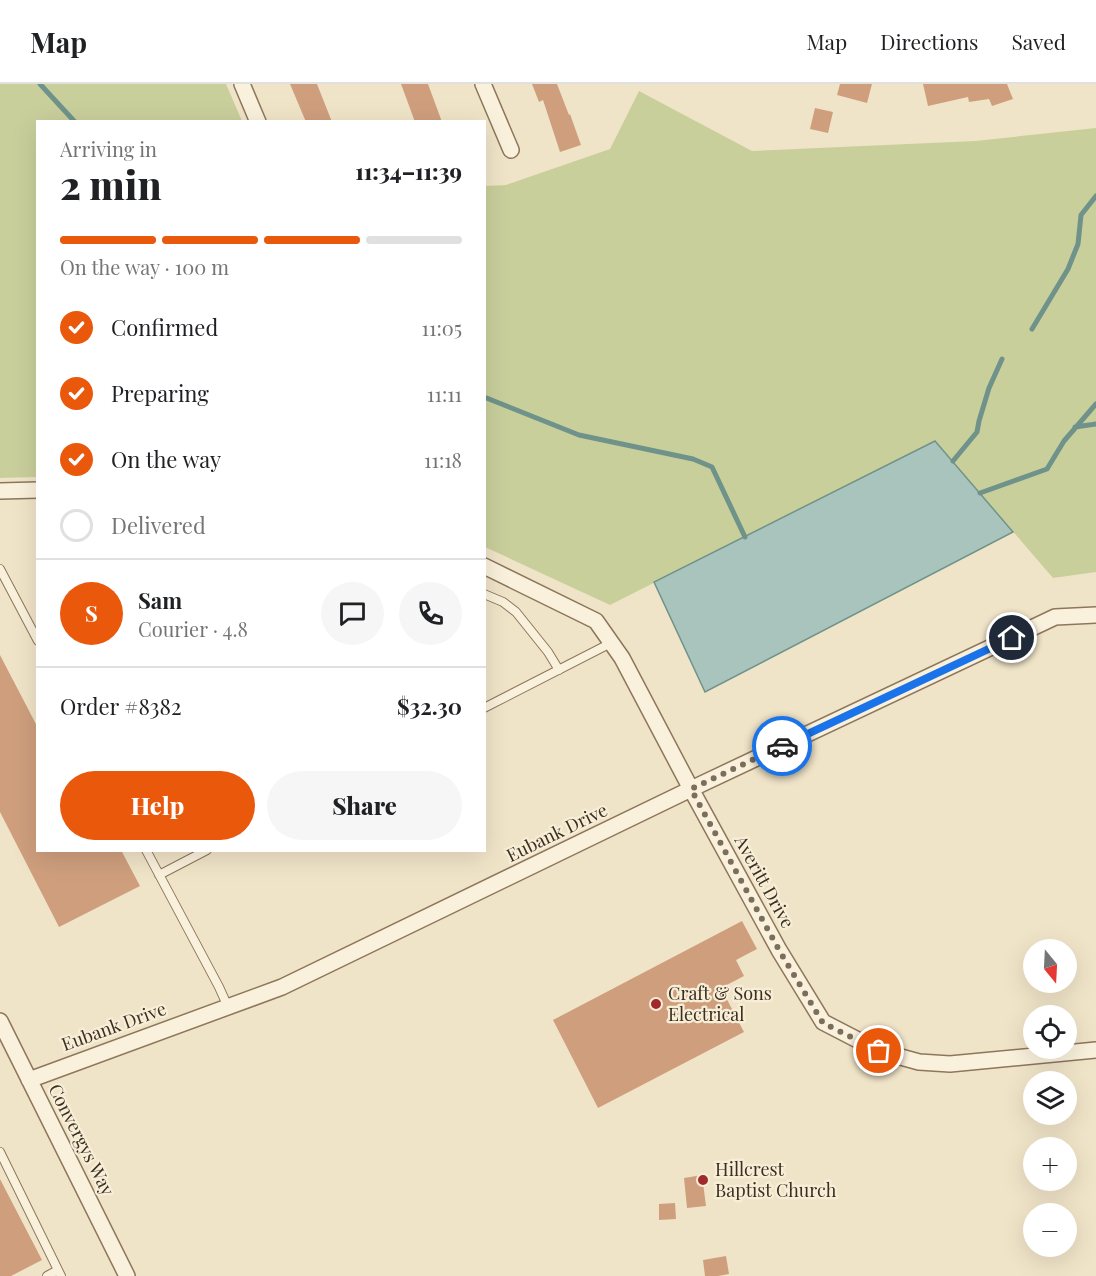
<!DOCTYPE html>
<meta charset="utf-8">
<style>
body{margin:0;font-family:"Playfair Display",serif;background:#f6f6f6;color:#202124;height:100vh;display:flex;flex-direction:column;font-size:22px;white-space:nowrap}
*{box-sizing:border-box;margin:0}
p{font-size:20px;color:#757577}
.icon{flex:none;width:33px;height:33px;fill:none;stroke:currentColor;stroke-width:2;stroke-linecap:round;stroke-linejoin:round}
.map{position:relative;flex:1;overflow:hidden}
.details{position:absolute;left:36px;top:36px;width:450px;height:732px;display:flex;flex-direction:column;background:#fff;border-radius:0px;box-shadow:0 6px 24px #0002}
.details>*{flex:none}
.needle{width:39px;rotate:162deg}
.fabs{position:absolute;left:1023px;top:855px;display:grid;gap:12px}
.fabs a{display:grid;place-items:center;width:54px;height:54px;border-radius:50%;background:#fff;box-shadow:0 6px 24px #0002;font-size:30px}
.pin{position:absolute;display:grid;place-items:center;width:51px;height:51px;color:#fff;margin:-26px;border:3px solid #fff;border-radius:50%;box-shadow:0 2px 6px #0007}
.courier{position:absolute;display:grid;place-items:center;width:60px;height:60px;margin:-30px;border:4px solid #1a73e8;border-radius:50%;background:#fff;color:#222;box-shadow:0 2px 8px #0007}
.headline em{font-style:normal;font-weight:800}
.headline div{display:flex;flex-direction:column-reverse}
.headline{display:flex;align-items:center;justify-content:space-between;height:102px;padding:0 24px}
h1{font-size:39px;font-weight:800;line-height:45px}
.bar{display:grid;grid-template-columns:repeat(4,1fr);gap:9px 6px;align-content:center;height:72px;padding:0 24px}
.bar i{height:8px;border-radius:4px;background:#e0e0e0}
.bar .active{background:#ea580c}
.bar p{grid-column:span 4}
.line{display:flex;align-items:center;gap:15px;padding:0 24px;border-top:2px solid #e0e0e0}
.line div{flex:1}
.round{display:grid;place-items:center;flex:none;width:63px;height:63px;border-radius:32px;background:#f6f6f6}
ol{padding:0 24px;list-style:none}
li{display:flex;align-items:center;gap:18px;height:66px}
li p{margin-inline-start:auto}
li .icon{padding:6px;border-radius:50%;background:#ea580c;color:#fff;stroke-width:4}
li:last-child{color:#757577}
li i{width:33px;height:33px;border:3px solid #e0e0e0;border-radius:50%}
.cta{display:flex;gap:12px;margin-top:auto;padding:12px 24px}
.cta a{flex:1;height:69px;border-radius:36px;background:#ea580c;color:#fff;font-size:24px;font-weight:800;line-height:69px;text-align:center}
.cta a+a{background:#f6f6f6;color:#202124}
header{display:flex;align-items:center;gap:36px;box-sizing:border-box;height:84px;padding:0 30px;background:#fff;border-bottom:2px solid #e0e0e0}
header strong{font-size:28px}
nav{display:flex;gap:33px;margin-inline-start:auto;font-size:21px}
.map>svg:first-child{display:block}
</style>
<header>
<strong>Map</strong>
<nav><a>Map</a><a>Directions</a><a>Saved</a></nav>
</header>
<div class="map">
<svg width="1096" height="1192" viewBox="0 0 1096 1192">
<rect width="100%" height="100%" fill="#f0e4c8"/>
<path fill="#c9cf9b" d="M0 0H226L242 37 38 38 37 393 0 394Z
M639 7 752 67 975 57 1096 44V488L1053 494 935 357 610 521 485 463V102L506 101 610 65Z"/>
<path fill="#a9c4bc" stroke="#6f938a" stroke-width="1.5" d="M935 357 1013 448 705 608 654 498Z"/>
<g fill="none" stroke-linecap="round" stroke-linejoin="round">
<path stroke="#6f938a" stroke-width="5" d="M40 0 75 38
M1032 245 1068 185 1078 160 1081 131 1096 112
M484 313 579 351 693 375 712 383 745 453
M1075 343 1096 340
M953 377 977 348 979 337 989 304 1002 275
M980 409 1047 385 1064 357 1096 320"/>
</g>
<path fill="#cf9f7d" d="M290 0H317L332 38H306Z
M401 0H428L442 38H415Z
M532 0H557L569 31 570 30 581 61 560 68 543 16 539 18Z
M840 0H872L867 19 837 11Z
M923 0H1007L1013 15 992 22 989 15 969 18 968 13 928 22Z
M815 24 833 28 828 49 810 45Z
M0 571 38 644V766H121L140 802 59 843 0 728Z
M742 837 757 865 736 876 744 892 721 904 744 948 598 1024 553 936Z
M702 1091 706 1122 687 1124 684 1094Z
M0 1095 42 1176 11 1192H0Z
M675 1119 676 1135 659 1136V1120Z
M726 1172 729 1190 718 1192H705L703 1176Z"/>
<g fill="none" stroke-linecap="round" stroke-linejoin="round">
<defs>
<path id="service" d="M0 485 38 557
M484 510 503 518 516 528 548 568 559 586
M484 624 611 559
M146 766 219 903 228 923
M159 791 207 766
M0 1068 61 1192
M47 1192 58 1186"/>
<path id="minor" d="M242 0 258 38
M483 0 511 66
M0 407 38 406
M484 482 596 537 622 574 691 705 779 866 823 938 879 967 919 978 950 980 1096 966
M0 937 127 1192
M29 996 282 903 691 705 1055 533 1096 531"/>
</defs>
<use href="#service" stroke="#8d765c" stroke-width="10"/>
<use href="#minor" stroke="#8d765c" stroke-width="18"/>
<use href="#service" stroke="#faf1dc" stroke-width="8"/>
<use href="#minor" stroke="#faf1dc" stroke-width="15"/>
</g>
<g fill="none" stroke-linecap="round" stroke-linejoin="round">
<path stroke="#7c6e5b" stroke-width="6" stroke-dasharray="0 10.8" d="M782 662 691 705 779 866 823 939 879 967"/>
<path stroke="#1a73e8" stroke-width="8" d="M782 662 1012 554"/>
</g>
<g fill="#9e2a2b" stroke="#f7eed8" stroke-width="2">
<circle cx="656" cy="920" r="6"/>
<circle cx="703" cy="1096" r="6"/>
</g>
<g text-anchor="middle" stroke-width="4.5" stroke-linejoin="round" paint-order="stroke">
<g font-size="18" fill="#3d2e20" stroke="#f7eed8">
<text transform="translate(557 749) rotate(-26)" y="6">Eubank Drive</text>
<text transform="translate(764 798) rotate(61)" y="6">Averitt Drive</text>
<text transform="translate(114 943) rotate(-20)" y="6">Eubank Drive</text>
<text transform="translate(81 1056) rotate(63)" y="6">Convergys Way</text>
</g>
<g font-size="18" fill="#3d2e20" stroke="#f7eed8" text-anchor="start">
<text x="668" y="916">Craft &amp; Sons<tspan x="668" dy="21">Electrical</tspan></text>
<text x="715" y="1092">Hillcrest<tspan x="715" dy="21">Baptist Church</tspan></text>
</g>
</g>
</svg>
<div class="fabs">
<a><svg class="needle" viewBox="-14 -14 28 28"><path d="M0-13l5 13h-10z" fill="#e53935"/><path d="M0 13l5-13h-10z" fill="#757577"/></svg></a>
<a><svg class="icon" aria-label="locate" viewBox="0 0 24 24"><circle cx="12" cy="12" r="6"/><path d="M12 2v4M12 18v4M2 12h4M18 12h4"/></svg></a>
<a><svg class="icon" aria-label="layers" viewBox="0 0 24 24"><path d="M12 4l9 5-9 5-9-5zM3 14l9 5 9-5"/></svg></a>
<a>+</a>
<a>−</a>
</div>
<div class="pin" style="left:879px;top:967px;background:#ea580c"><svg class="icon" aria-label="bag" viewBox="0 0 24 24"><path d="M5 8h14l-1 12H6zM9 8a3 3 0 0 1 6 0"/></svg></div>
<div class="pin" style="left:1012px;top:554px;background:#1f2937"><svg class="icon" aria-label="home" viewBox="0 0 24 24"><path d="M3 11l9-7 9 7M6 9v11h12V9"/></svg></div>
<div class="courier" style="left:782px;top:662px"><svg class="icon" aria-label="car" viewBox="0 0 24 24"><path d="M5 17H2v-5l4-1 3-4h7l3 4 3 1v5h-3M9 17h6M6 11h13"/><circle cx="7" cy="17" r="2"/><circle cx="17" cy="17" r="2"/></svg></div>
<section class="details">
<div class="headline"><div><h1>2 min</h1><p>Arriving in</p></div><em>11:34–11:39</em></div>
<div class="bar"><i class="active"></i><i class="active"></i><i class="active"></i><i></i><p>On the way · 100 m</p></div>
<ol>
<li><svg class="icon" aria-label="check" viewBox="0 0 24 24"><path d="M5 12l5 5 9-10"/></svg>Confirmed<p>11:05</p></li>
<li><svg class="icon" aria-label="check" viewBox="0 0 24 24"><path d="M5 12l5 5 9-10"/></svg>Preparing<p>11:11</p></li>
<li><svg class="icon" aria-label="check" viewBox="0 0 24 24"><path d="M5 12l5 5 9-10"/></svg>On the way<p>11:18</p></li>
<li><i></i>Delivered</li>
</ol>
<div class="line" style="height:108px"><b class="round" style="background:#ea580c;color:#fff">S</b><div><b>Sam</b><p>Courier · 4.8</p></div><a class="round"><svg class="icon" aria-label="chat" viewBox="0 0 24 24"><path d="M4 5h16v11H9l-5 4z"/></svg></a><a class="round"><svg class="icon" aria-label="phone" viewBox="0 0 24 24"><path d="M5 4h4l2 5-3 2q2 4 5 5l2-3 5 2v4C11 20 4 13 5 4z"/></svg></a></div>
<div class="line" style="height:78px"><div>Order #8382</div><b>$32.30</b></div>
<div class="cta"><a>Help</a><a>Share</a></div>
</section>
</div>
